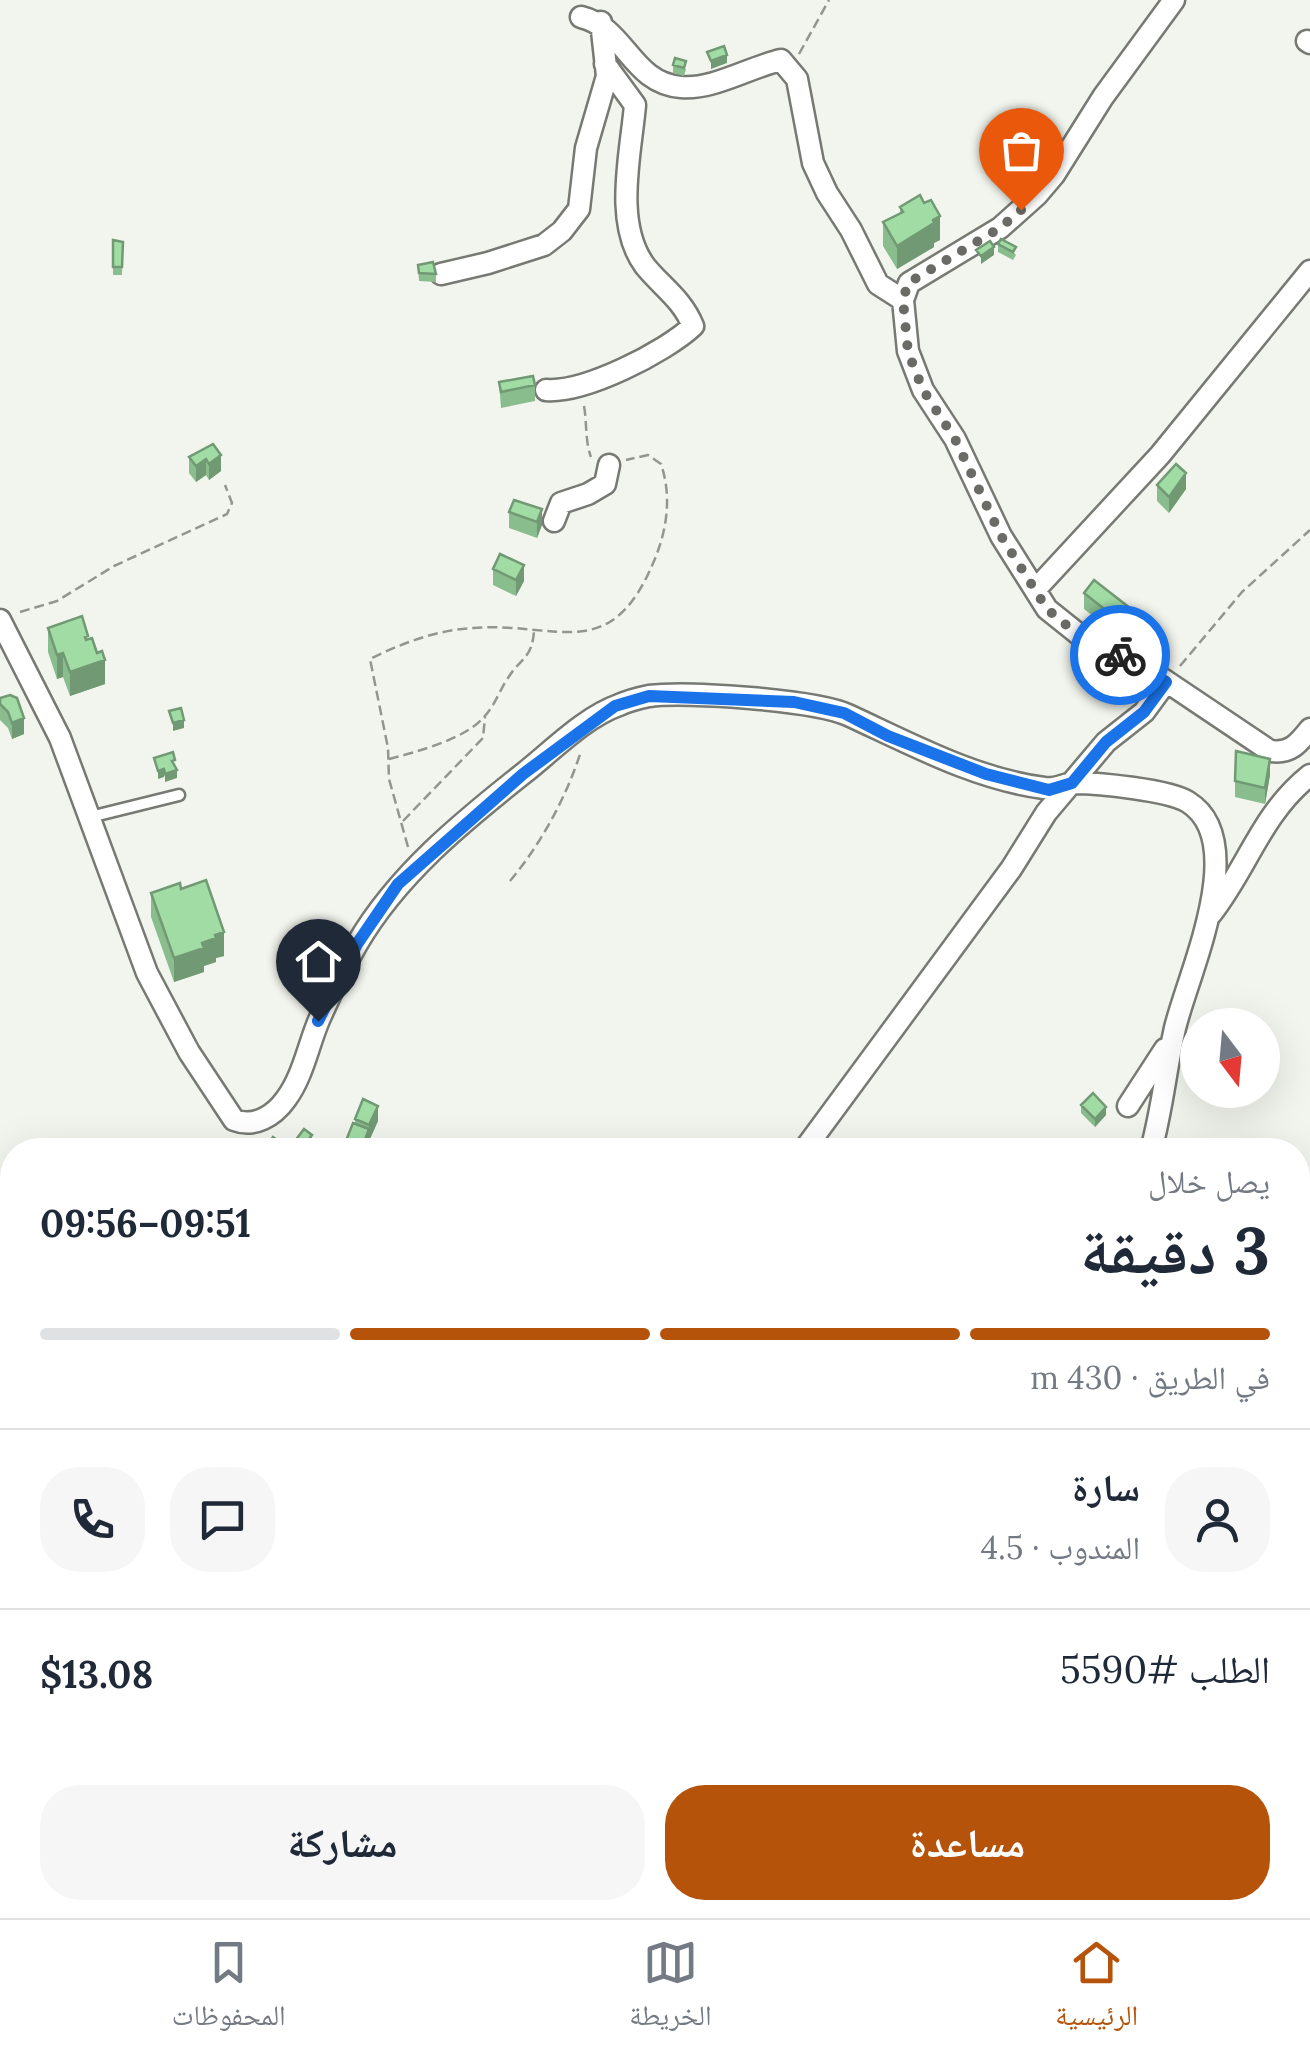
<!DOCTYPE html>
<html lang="ar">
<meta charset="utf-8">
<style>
body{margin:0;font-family:Lora,"Noto Naskh Arabic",serif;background:#f6f6f7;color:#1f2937;direction:rtl;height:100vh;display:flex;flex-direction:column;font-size:38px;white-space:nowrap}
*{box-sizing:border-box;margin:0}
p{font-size:32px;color:#747a83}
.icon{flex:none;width:55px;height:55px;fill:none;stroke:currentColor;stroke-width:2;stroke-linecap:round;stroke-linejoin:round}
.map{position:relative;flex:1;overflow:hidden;direction:ltr}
.panel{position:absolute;left:0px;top:1138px;width:1310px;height:782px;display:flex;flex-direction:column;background:#fff;border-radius:40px 40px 0 0;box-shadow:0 10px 40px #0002;direction:rtl}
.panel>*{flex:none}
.needle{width:65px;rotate:164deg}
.controls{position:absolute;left:1180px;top:1008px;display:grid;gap:20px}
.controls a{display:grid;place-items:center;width:100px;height:100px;border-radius:50%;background:#fff;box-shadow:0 10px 40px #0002;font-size:50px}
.pin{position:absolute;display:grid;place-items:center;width:85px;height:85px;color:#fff;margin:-102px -42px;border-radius:50% 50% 50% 0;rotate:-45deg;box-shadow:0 0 10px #0007}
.pin .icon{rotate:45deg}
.courier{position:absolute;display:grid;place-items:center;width:100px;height:100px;margin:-50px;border:8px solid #1a73e8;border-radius:50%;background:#fff;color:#222;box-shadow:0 2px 12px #0007}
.head em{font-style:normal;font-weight:700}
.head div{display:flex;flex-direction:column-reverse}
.head{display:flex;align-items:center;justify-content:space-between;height:170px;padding:0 40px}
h1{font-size:65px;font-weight:700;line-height:75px}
.bar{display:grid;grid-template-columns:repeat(4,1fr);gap:15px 10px;align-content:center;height:120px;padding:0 40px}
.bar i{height:12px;border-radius:8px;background:#e0e1e3}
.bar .current{background:#b45309}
.bar p{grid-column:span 4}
.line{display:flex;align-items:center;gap:25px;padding:0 40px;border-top:2px solid #e0e1e3}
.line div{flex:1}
.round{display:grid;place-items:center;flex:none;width:105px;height:105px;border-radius:40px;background:#f6f6f7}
.primary-button{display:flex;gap:20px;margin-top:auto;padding:20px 40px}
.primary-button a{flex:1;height:115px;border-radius:40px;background:#b45309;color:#fff;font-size:40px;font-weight:700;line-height:115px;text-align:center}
.primary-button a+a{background:#f6f6f7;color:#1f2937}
.tabs{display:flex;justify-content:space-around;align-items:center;height:140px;border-top:2px solid #e0e1e3;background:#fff;font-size:28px;color:#747a83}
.tabs a{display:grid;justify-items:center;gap:5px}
.tabs .current{color:#b45309}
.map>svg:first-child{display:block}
</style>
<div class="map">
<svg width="1310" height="1918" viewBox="0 0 1310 1918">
<rect width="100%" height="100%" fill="#f2f5ed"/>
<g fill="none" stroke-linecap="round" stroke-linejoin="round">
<defs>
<path id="service" d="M90 817 179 795"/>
<path id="minor" d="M581 17C626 28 631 83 681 87 713 90 750 67 781 60L797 79 813 163 827 193 851 230 878 284 903 300 908 351 923 390 955 439 1001 536 1047 609 1082 637 1145 667 1270 751C1290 754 1298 744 1310 729
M1307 41 1310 43
M441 274 488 263 544 245 562 231 579 209 586 148 607 76 601 22
M903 300 909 283 1000 228 1037 195 1054 175 1103 97 1174 0
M546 390C585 393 665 352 693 326 682 299 662 287 645 266 613 223 631 153 635 105L605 64
M554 521 561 503 588 494 605 484 609 465
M1035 590 1160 455 1310 271
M0 620 60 738 147 973 189 1052 234 1120C254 1128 274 1116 286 1099 303 1076 308 1046 319 1020 330 995 343 968 357 944 397 875 462 822 524 773 553 750 585 717 619 705 628 701 639 698 649 696 686 691 815 700 848 715 911 744 975 779 1044 788 1055 790 1064 784 1074 783 1098 783 1169 790 1188 802 1251 841 1188 974 1175 1028 1166 1068 1162 1111 1151 1150
M1211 914C1248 867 1261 814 1310 775
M1128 1106 1165 1049
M804 1150 1011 869 1046 813 1106 742 1144 712 1166 682
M0 1382 12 1386
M0 1453 12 1432
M11 1602 12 1601
M1298 1755 1310 1748
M1003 1908H1014
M498 1918 504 1908"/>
</defs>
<use href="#service" stroke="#777973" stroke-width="15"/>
<use href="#minor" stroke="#777973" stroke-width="25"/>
<path stroke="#93958f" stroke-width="2.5" stroke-dasharray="10 5" stroke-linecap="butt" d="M799 54 829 0
M584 406C587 422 585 442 591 457
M20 612 57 601 114 566 227 514 232 503 225 485
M1180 666 1242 592 1310 530
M389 759C416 752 465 739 483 718 495 706 499 691 508 678 521 657 532 659 534 631
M403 821 483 738 485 717
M408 847 389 779 388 748 370 659C402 643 437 630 473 628 557 621 610 667 654 561 667 530 672 497 661 464L648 455 626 460
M510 881C541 844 567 796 581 751
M233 1150 236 1139
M0 1631 3 1622
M38 1908 47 1918
M245 1908 248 1918
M440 1918 448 1908
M447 1918 450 1908
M978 1918 986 1912"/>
<use href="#service" stroke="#fff" stroke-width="10"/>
<use href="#minor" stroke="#fff" stroke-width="20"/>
</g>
<path fill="#8abd8e" d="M673 65 686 69 684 76 673 73Z
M900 207 940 240 934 243V247L897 269 883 246V222L900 214Z
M1001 239 1016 255 1013 260 998 252V244Z
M113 240 123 242 122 275H113Z
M418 265 436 274V282L419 281Z
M499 382 535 385V401L501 408Z
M213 444 221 471 209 480 206 475 196 482 189 473V457Z
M1157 485 1186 489 1169 513 1157 501Z
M514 500 542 525 537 538 509 528V512Z
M493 569 524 581 516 596 493 585Z
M1084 593 1130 624 1117 635 1084 609Z
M48 628 88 639 105 684 70 696 63 677 57 679 48 652Z
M0 698 24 734 12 739 8 728 0 720Z
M1270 775 1265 804 1235 797V781Z
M181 889 224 956 216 958V962L204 966V972L174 982 151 917V893Z
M1081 1105 1106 1115 1095 1127 1081 1113Z
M355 1119 378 1121 369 1141 367 1150H345V1143L355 1124Z"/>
<path fill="#719a74" d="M727 55V63L711 69V61Z
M940 216V240L934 243V247L897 269V246Z
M994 247V255L981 264V256Z
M221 455V471L209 480V464Z
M206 459V475L196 482V466Z
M1186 473V489L1169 513V497Z
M542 509V525L537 538V522Z
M524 565V581L516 596V580Z
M1130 608V624L1117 635V619Z
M63 653V677L57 679V655Z
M105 660V684L70 696V672Z
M24 718V734L12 739V723Z
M184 720V728L173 731V723Z
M1270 759V775L1265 804V788Z
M164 769V777L158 779V771Z
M177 770V778L165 782V774Z
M224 932V956L216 958V962L204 966V972L174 982V958L215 935Z
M378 1106V1121L369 1141V1125Z
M1106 1107V1115L1095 1127V1119Z
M369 1129V1145L367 1150H361Z
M312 1135V1150L305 1144Z"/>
<path fill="#a1dca5" stroke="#719a74" stroke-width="2.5" d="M724 46 727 55 711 61 707 52Z
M675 58 686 61 684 68 673 65Z
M920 195 924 203 931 200 940 216 933 220 934 223 897 246 883 222 903 212 900 207Z
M1001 239 1016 247 1013 252 998 244Z
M113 240 123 242 122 267H113Z
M990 241 994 247 981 256 976 250Z
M433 262 436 274 419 273 418 265Z
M533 376 535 385 501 392 499 382Z
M213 444 221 455 209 464 206 459 196 466 189 457Z
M1176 464 1186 473 1169 497 1157 485Z
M514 500 542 509 537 522 509 512Z
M500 554 524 565 516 580 493 569Z
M1094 580 1130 608 1117 619 1084 593Z
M82 616 88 636 85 637 86 640 92 638 97 653 102 651 105 660 70 672 63 653 57 655 48 628Z
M10 695 17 698 24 718 12 723 8 712 0 704V698Z
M181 708 184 720 173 723 169 711Z
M1236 751 1270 759 1265 788 1235 781Z
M173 752 175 760 172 761 177 770 165 774 164 769 158 771 154 758Z
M206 880 224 932 215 935 216 938 202 943 204 948 174 958 151 893 180 883 181 889Z
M1093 1093 1106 1107 1095 1119 1081 1105Z
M363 1099 378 1106 369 1125 355 1119Z
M353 1123 369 1129 361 1150 345 1143Z
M304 1129 312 1135 305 1144 313 1150H288Z
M273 1137 284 1145 281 1150H264Z"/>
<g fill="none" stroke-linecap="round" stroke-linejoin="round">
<path stroke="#6a6b66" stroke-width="10" stroke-dasharray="0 18" d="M1021 210 1000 228 908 283 903 300 908 352 923 390 955 439 1001 536 1047 609 1082 638 1120 655"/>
<path stroke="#1a73e8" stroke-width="12" d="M318 1021 357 944 398 884 523 774 615 706 649 696 794 702 844 713 888 736 986 774 1049 790 1072 783 1106 742 1144 712 1166 682 1120 655"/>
</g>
</svg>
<div class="controls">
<a><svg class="needle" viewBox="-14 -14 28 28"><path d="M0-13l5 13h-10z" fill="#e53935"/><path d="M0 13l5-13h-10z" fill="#747a83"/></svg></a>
</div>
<div class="pin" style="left:1021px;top:210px;background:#ea580c"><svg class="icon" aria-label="bag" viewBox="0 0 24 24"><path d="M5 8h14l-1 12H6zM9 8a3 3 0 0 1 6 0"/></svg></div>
<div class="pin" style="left:318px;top:1021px;background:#1f2937"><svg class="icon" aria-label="home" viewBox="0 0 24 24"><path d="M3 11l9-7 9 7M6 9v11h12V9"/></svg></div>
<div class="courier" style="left:1120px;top:655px"><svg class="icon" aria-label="bike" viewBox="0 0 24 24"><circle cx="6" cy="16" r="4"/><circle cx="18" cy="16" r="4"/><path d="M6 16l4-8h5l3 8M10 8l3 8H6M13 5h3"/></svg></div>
<section class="panel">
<div class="head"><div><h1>3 دقيقة</h1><p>يصل خلال</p></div><em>09:51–09:56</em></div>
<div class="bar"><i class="current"></i><i class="current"></i><i class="current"></i><i></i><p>في الطريق · 430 m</p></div>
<div class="line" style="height:180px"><a class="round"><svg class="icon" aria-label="person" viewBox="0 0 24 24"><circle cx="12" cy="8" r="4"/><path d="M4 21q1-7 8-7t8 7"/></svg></a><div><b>سارة</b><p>المندوب · 4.5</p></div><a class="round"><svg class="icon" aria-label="chat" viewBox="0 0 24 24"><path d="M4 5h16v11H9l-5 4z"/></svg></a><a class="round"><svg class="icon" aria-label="phone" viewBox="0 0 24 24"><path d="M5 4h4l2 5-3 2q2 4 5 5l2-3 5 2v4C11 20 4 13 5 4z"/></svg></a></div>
<div class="line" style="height:130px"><div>الطلب #5590</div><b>$13.08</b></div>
<div class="primary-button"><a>مساعدة</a><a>مشاركة</a></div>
</section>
</div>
<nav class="tabs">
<a class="current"><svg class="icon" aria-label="home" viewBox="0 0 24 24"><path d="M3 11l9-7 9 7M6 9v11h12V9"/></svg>الرئيسية</a>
<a><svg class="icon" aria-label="map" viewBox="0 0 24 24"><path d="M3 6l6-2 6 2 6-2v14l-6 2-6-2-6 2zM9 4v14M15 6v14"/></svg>الخريطة</a>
<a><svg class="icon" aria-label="saved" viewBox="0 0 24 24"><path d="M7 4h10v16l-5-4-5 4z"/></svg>المحفوظات</a>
</nav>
